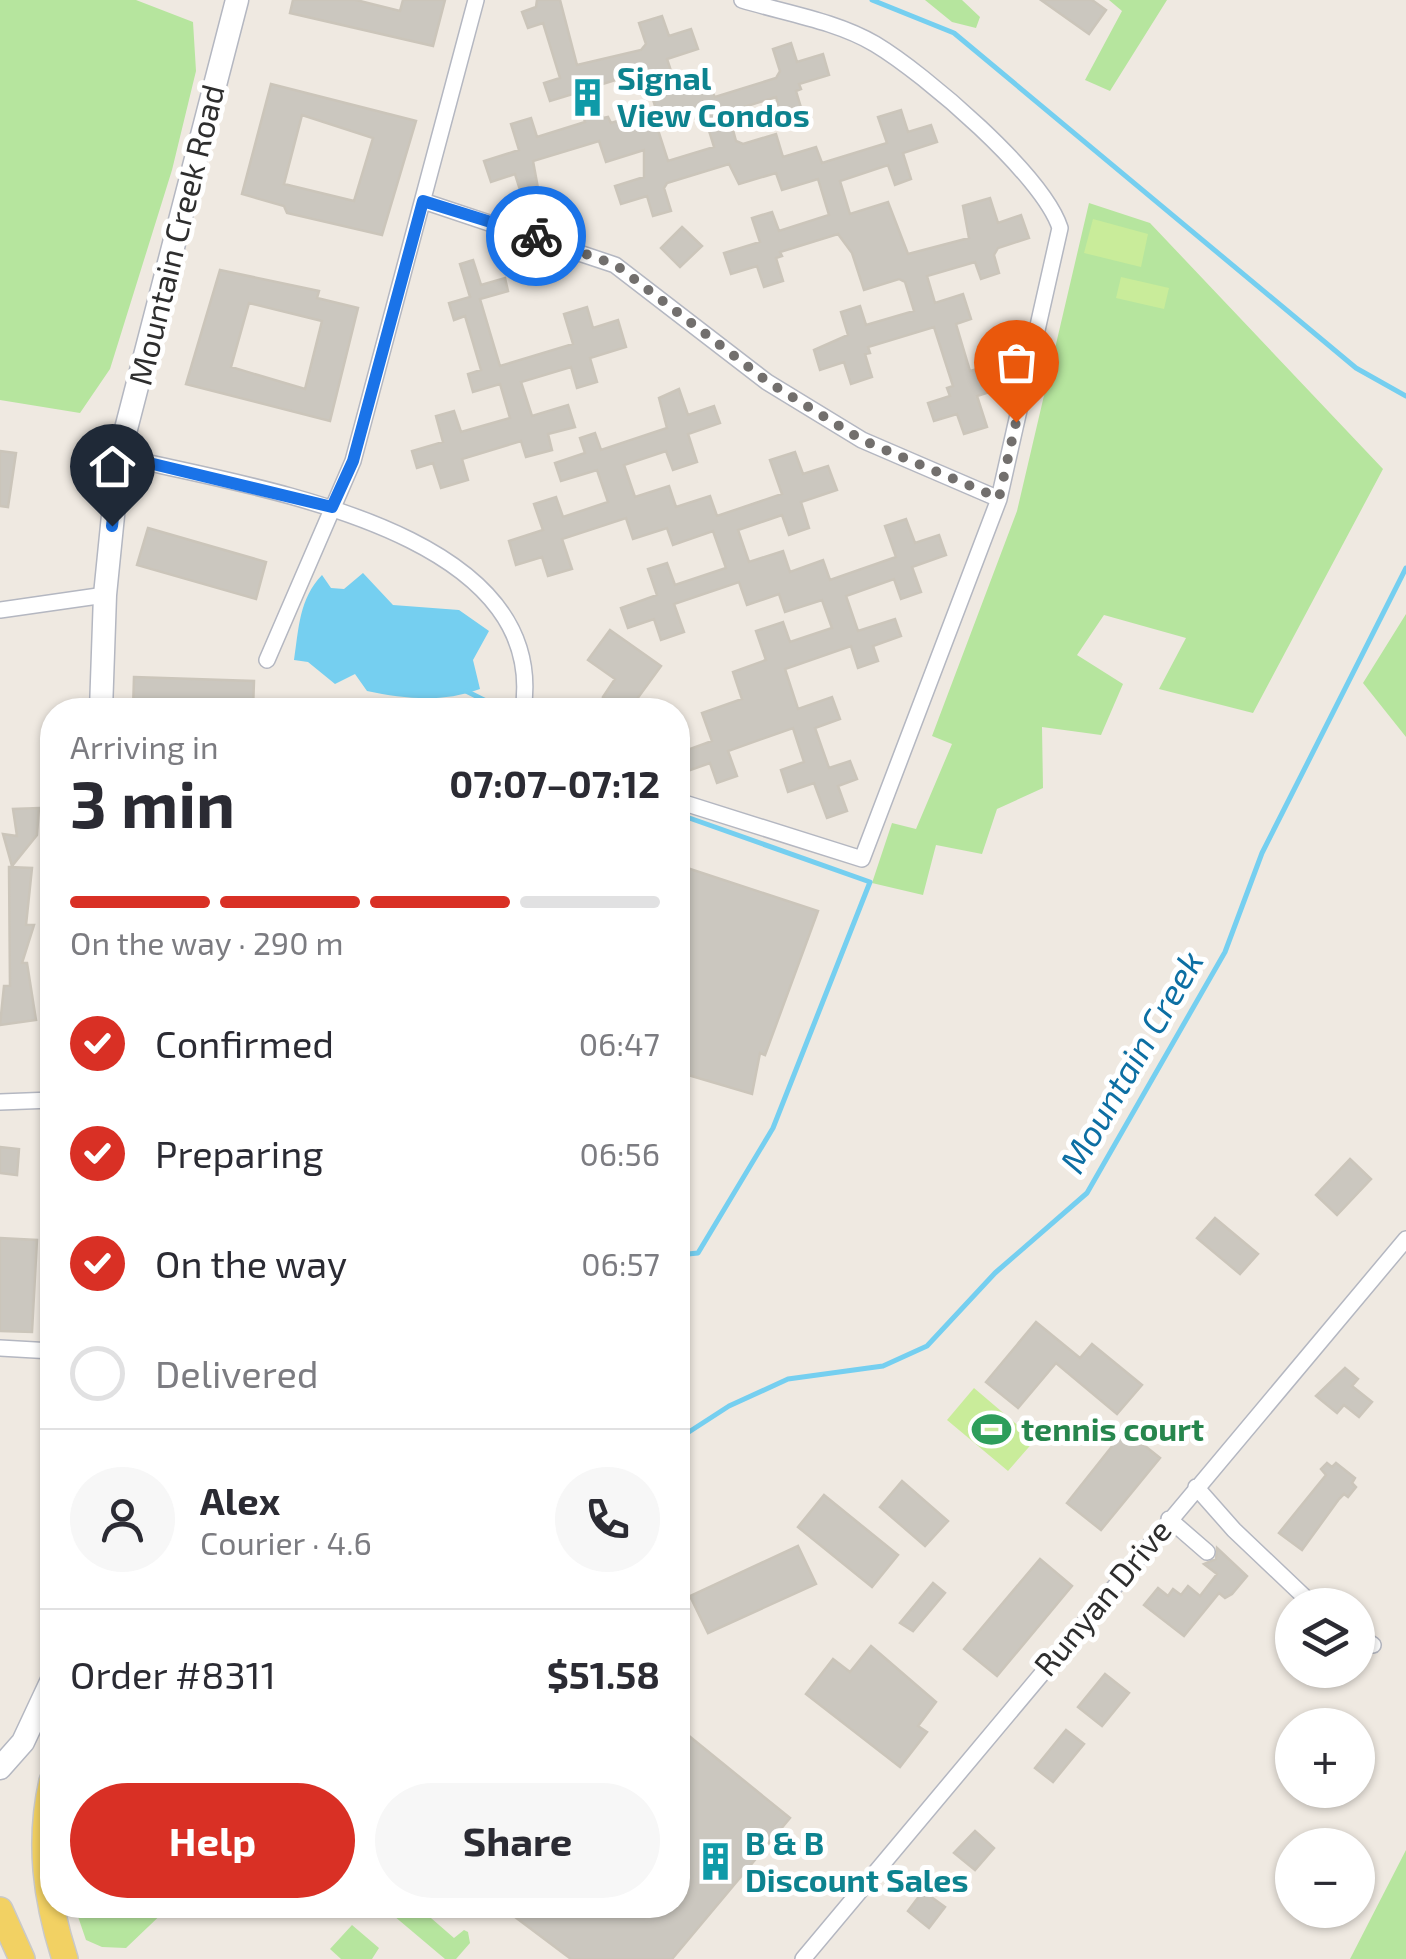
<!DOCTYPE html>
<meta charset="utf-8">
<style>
body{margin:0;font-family:"Exo 2",sans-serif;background:#f7f7f7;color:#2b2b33;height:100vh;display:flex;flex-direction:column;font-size:38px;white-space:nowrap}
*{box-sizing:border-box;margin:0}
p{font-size:32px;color:#7c7c81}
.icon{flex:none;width:55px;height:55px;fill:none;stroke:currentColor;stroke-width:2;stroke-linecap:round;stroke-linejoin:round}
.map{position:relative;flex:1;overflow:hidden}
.drawer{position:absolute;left:40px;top:698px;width:650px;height:1220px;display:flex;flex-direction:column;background:#fff;border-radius:40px;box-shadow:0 2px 8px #0004}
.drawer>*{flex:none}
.buttons{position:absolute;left:1275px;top:1588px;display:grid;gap:20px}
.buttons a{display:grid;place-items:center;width:100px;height:100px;border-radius:50%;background:#fff;box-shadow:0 2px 8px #0004;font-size:50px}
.pin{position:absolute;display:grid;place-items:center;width:85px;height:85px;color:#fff;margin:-102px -42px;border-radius:50% 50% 50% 0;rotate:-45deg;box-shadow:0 0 10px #0007}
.pin .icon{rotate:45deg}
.courier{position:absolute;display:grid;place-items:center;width:100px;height:100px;margin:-50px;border:8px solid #1a73e8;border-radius:50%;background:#fff;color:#222;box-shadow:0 2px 12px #0007}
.headline em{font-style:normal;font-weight:700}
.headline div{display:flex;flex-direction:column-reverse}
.headline{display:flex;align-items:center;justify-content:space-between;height:170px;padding:0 30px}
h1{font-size:65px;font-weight:700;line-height:75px}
.bar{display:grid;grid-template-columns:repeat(4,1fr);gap:15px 10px;align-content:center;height:120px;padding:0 30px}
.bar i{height:12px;border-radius:8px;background:#e1e1e2}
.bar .current{background:#d93025}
.bar p{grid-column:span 4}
.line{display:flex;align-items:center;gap:25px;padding:0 30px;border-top:2px solid #e1e1e2}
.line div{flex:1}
.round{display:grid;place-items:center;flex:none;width:105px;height:105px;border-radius:52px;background:#f7f7f7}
ol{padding:0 30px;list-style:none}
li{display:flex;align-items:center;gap:30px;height:110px}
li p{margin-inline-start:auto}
li .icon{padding:10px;border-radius:50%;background:#d93025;color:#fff;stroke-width:4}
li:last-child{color:#7c7c81}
li i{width:55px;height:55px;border:5px solid #e1e1e2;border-radius:50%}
.button{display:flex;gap:20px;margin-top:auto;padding:20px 30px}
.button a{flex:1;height:115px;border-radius:60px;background:#d93025;color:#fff;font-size:40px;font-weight:700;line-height:115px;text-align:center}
.button a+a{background:#f7f7f7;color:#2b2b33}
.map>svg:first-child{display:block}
</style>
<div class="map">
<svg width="1406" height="1959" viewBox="0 0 1406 1959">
<rect width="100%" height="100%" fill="#efe9e1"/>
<path fill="#b6e59e" d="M0 0H136L193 22 196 71 172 170 110 369 80 413 0 400Z
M925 0H962L980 17 976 28 952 22Z
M1109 0H1167L1110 91 1085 80 1122 11Z
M1089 203 1150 223 1383 469 1253 713 1159 689 1186 638 1104 615 1077 655 1123 684 1101 735 1042 727 1043 788 997 809 982 854 936 845 923 895 872 883 892 823 916 829 952 744 932 736 1017 511Z
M1406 614V737L1363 683Z
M1406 1850V1959H1350Z
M74 1905H171L126 1948 102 1947 86 1940Z
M381 1905H416L454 1938 464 1930 468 1932 470 1943 456 1959H445Z
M352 1925 379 1948 372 1959H341L330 1949Z"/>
<path fill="#c9ec9a" d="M1093 219 1148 234 1141 267 1084 253Z
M1121 277 1169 288 1164 309 1116 298Z
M974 1388 1035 1440 1008 1471 947 1420Z"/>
<path fill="#75cff0" d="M363 573 393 605 459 610 489 631 473 660 480 689C442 703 406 699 367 691L355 674 335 684 308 662 294 660C299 628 299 599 322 575L331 588 344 589Z"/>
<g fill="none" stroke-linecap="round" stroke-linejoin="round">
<path stroke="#75cff0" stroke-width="5" d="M872 0 954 33 1356 368 1406 396
M466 691 504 710
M678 814 870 882 773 1128 698 1253 678 1255
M678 1439 729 1406 788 1379 883 1366 927 1346 995 1273 1087 1193 1225 952 1262 853 1406 568"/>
</g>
<path fill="#cbc7bf" stroke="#cbc5ba" stroke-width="2.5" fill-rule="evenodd" d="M293 0H356L400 11 403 0H445L433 46 290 13Z
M537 0H560L577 65 641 50 646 44 639 23 662 16 669 36 691 29 698 49 667 59 676 86 704 77 715 97 776 78 780 71 773 49 791 43 797 62 823 54 829 75 799 84 801 89 796 91 802 111 782 117 776 97 728 112 736 141 743 144 776 134 783 157 816 147 822 163 887 143 878 117 901 110 908 132 931 125 937 142 903 153 911 179 895 185 888 165 840 181 850 214 888 202 908 254 969 238 963 206 990 198 998 223 1021 215 1029 238 998 248 994 255 999 273 981 279 975 262 927 276 935 303 963 294 971 319 956 324 970 371 985 367 993 391 977 396 987 427 964 434 957 414 934 421 928 403 950 396 947 388 953 386 934 327 868 347 870 353 865 354 872 377 851 384 844 362 820 370 814 350 848 335 841 312 860 306 866 325 914 311 905 282 899 279 864 290 852 253 838 234 780 252 782 256 776 258 783 281 764 287 757 266 731 274 724 253 760 242 752 218 772 212 779 231 829 215 818 179 782 190 776 173 739 184 729 164 667 183 664 188 671 211 653 216 647 196 621 204 615 186 644 177V150L606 162 599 141 533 161 538 188 521 193 515 174 491 182 484 161 519 150 511 124 531 118 537 137 585 122 576 93 550 101 544 83 560 78 543 23 528 28 522 12 536 7ZM644 71 656 109 611 123 608 117 603 118 593 87ZM699 117 700 123 706 121 714 147 668 161 658 130Z
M1041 0H1092L1106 10 1089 34Z
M271 84 416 121 382 235 287 213 284 206 242 194ZM302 115 373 138 354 201 284 184Z
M682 227 702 246 680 267 661 248Z
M473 260 481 285 505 278 508 291 480 299 500 366 573 344 564 314 587 307 593 328 618 320 626 347 590 358 597 382 577 388 571 367 521 382 532 416 568 405 575 427 548 434 552 450 526 457 521 441 462 459 468 480 441 488 433 463 417 468 412 451 443 442 436 416 454 411 461 432 510 418 500 384 473 392 468 374 481 370 465 316 454 320 449 303 470 297 460 264Z
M220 270 319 291 317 298 358 308 330 421 186 384ZM249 303 322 321 305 389 231 367Z
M679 389 688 415 714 406 720 423 688 434 697 462 673 470 666 451 624 465 635 497 669 486 676 507 710 496 717 516 782 494 770 460 795 452 803 474 828 466 837 490 801 502 809 528 789 535 782 515 738 530 749 562 783 551 790 572 823 560 830 580 896 557 885 526 906 519 915 543 939 535 946 555 912 567 921 592 901 599 894 579 846 596 858 631 895 619 901 636 873 646 878 661 858 668 851 646 785 669 798 709 832 697 840 719 815 728 829 768 850 761 857 779 838 786 847 811 827 818 814 783 788 792 781 770 804 762 793 728 728 751 737 776 717 783 710 763 685 772 679 753 712 741 702 713 742 699 733 672 766 660 756 631 783 622 790 642 832 628 822 600 785 612 779 594 747 605 739 582 674 604 684 632 661 640 654 619 628 628 621 608 657 595 648 569 667 563 675 585 726 568 713 531 673 545 667 528 633 539 626 518 562 539 572 569 548 576 542 557 516 565 509 541 543 530 534 504 556 497 563 517 608 502 597 470 561 481 555 463 585 453 580 438 595 433 601 450 667 428 659 398Z
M0 451 16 453 8 507 0 506Z
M148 528 266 562 256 599 137 565Z
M610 630 661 666 629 710H621L603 697 615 679 588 660Z
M134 677 254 681 253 710H133Z
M39 808 37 835 12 866 3 834 17 836 13 809Z
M678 865 818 911 765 1055 760 1053 752 1094 678 1072Z
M9 867 32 868 26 925H34L22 963H27L36 1020 0 1025 4 986H10Z
M0 1147 19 1149 17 1175 0 1173Z
M1350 1159 1371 1179 1337 1215 1316 1195Z
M1215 1218 1258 1254 1240 1274 1197 1238Z
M0 1238 37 1240 32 1332 0 1331Z
M1036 1322 1080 1358 1092 1344 1142 1385 1117 1414 1056 1363 1018 1408 986 1382Z
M1345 1368 1358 1379 1352 1386 1372 1402 1359 1417 1344 1405 1337 1413 1316 1396Z
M1125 1430 1160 1458 1101 1530 1067 1503Z
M1327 1463 1332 1467 1336 1463 1355 1478 1352 1483 1356 1487 1348 1497 1344 1494 1339 1499 1302 1550 1279 1533 1326 1475 1321 1469Z
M902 1481 948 1521 925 1546 880 1507Z
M824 1495 898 1555 872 1587 798 1527Z
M798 1546 816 1584 708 1633 690 1596Z
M1217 1548 1247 1576 1232 1594 1225 1598 1219 1593 1184 1636 1144 1605 1158 1588 1168 1596 1173 1589 1181 1595 1188 1586 1200 1596 1217 1574 1204 1564 1216 1559Z
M1040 1559 1072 1586 997 1676 964 1649Z
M933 1583 945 1593 913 1631 900 1623Z
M871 1646 936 1702 918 1726 927 1732 900 1767 806 1694 833 1659 850 1672Z
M1105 1674 1129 1693 1102 1726 1078 1707Z
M678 1727 790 1818 672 1959H571L499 1905H678Z
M1066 1730 1084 1744 1053 1782 1035 1768Z
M975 1831 994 1848 975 1870 954 1853Z
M923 1891 945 1907 929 1928 908 1911Z"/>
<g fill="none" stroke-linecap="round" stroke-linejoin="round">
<defs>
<path id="street" d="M423 201 615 265 767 382 862 440 999 499
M119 456C246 487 551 527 523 710
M0 610 105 595
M267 660 353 461 476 0
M678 801 862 859 999 499 1060 228C1043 175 925 74 875 44 836 21 785 13 742 0
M0 1102 52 1100
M0 1348 52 1351
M1196 1487 1234 1530 1313 1605
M1169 1519 1207 1552
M1358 1635 1373 1645
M803 1959 1406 1239"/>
<path id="secondary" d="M101 710 105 595 119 456 237 0
M0 1768 23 1742 52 1680"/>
<path id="primary" d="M52 1781C38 1843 46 1900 65 1959
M0 1910 22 1959"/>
</defs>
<use href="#street" stroke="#b4b7c1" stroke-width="18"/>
<use href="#secondary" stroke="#b4b7c1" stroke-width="25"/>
<use href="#primary" stroke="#c9c9c9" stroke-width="28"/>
<use href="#street" stroke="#fff" stroke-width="15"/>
<use href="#secondary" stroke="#fff" stroke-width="22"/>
<use href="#primary" stroke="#f2d163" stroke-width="25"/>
</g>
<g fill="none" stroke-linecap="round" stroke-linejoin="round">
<path stroke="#726f6d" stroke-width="10" stroke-dasharray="0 18" d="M536 236 616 265 768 382 862 440 999 498 1016 422"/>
<path stroke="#1a73e8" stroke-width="12" d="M112 526 120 456 332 507 353 461 423 201 536 236"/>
</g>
<defs>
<symbol id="building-bare" viewBox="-9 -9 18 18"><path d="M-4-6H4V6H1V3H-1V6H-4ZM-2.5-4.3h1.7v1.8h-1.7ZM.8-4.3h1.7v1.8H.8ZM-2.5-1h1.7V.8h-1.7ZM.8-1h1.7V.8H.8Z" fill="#0f9aa8" stroke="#fff" stroke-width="2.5" paint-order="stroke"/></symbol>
<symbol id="stadium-bare" viewBox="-9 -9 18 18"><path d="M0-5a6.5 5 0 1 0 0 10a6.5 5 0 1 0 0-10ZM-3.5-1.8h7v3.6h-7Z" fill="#2e9e5b" stroke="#fff" stroke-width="2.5" paint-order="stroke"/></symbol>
</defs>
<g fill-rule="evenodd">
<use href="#building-bare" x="560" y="70" width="55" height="55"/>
<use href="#stadium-bare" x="964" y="1402" width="55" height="55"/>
<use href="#building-bare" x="688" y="1834" width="55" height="55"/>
</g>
<g text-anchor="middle" stroke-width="10" stroke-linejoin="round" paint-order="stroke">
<g font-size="32" font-weight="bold" fill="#0d838f" stroke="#fff" text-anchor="start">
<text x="617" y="90">Signal<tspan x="617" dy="37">View Condos</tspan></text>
<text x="745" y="1855">B &amp; B<tspan x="745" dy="37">Discount Sales</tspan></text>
</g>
<g font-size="32" fill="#2e2e2e" stroke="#fff">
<text transform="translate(177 235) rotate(-76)" y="11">Mountain Creek Road</text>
<text transform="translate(1103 1598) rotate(-50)" y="11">Runyan Drive</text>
</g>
<g font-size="32" font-weight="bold" fill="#27864d" stroke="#fff" text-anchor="start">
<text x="1021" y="1441">tennis court</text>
</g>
<g font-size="35" font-style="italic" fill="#0d6fa3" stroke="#fff">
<text transform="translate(1132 1062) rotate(-60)" y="12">Mountain Creek</text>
</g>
</g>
</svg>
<div class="buttons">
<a><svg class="icon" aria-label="layers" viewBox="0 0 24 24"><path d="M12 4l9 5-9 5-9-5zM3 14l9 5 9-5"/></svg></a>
<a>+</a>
<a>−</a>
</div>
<div class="pin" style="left:1016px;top:422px;background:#ea580c"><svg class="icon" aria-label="bag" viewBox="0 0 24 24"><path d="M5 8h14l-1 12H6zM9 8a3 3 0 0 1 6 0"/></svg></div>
<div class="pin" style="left:112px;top:526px;background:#1f2937"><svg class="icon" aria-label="home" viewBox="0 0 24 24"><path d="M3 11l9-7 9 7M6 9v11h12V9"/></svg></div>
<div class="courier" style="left:536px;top:236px"><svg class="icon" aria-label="bike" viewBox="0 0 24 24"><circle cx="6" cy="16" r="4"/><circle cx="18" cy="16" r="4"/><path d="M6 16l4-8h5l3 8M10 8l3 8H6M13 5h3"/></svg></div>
<section class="drawer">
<div class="headline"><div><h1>3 min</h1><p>Arriving in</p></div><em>07:07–07:12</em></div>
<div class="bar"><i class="current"></i><i class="current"></i><i class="current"></i><i></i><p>On the way · 290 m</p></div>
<ol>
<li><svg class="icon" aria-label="check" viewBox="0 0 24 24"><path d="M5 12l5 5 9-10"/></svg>Confirmed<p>06:47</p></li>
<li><svg class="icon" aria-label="check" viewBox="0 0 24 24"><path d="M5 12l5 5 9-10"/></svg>Preparing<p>06:56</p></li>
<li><svg class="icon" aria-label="check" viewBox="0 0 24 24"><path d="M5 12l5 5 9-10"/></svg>On the way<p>06:57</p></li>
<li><i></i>Delivered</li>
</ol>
<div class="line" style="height:180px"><a class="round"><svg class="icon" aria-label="person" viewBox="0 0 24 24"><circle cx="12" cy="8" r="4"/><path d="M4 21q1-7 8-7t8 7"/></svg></a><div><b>Alex</b><p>Courier · 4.6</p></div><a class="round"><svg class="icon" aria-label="phone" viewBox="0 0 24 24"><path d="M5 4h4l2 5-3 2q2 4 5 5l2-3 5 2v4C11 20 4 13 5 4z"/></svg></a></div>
<div class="line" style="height:130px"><div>Order #8311</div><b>$51.58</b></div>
<div class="button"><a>Help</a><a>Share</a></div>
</section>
</div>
